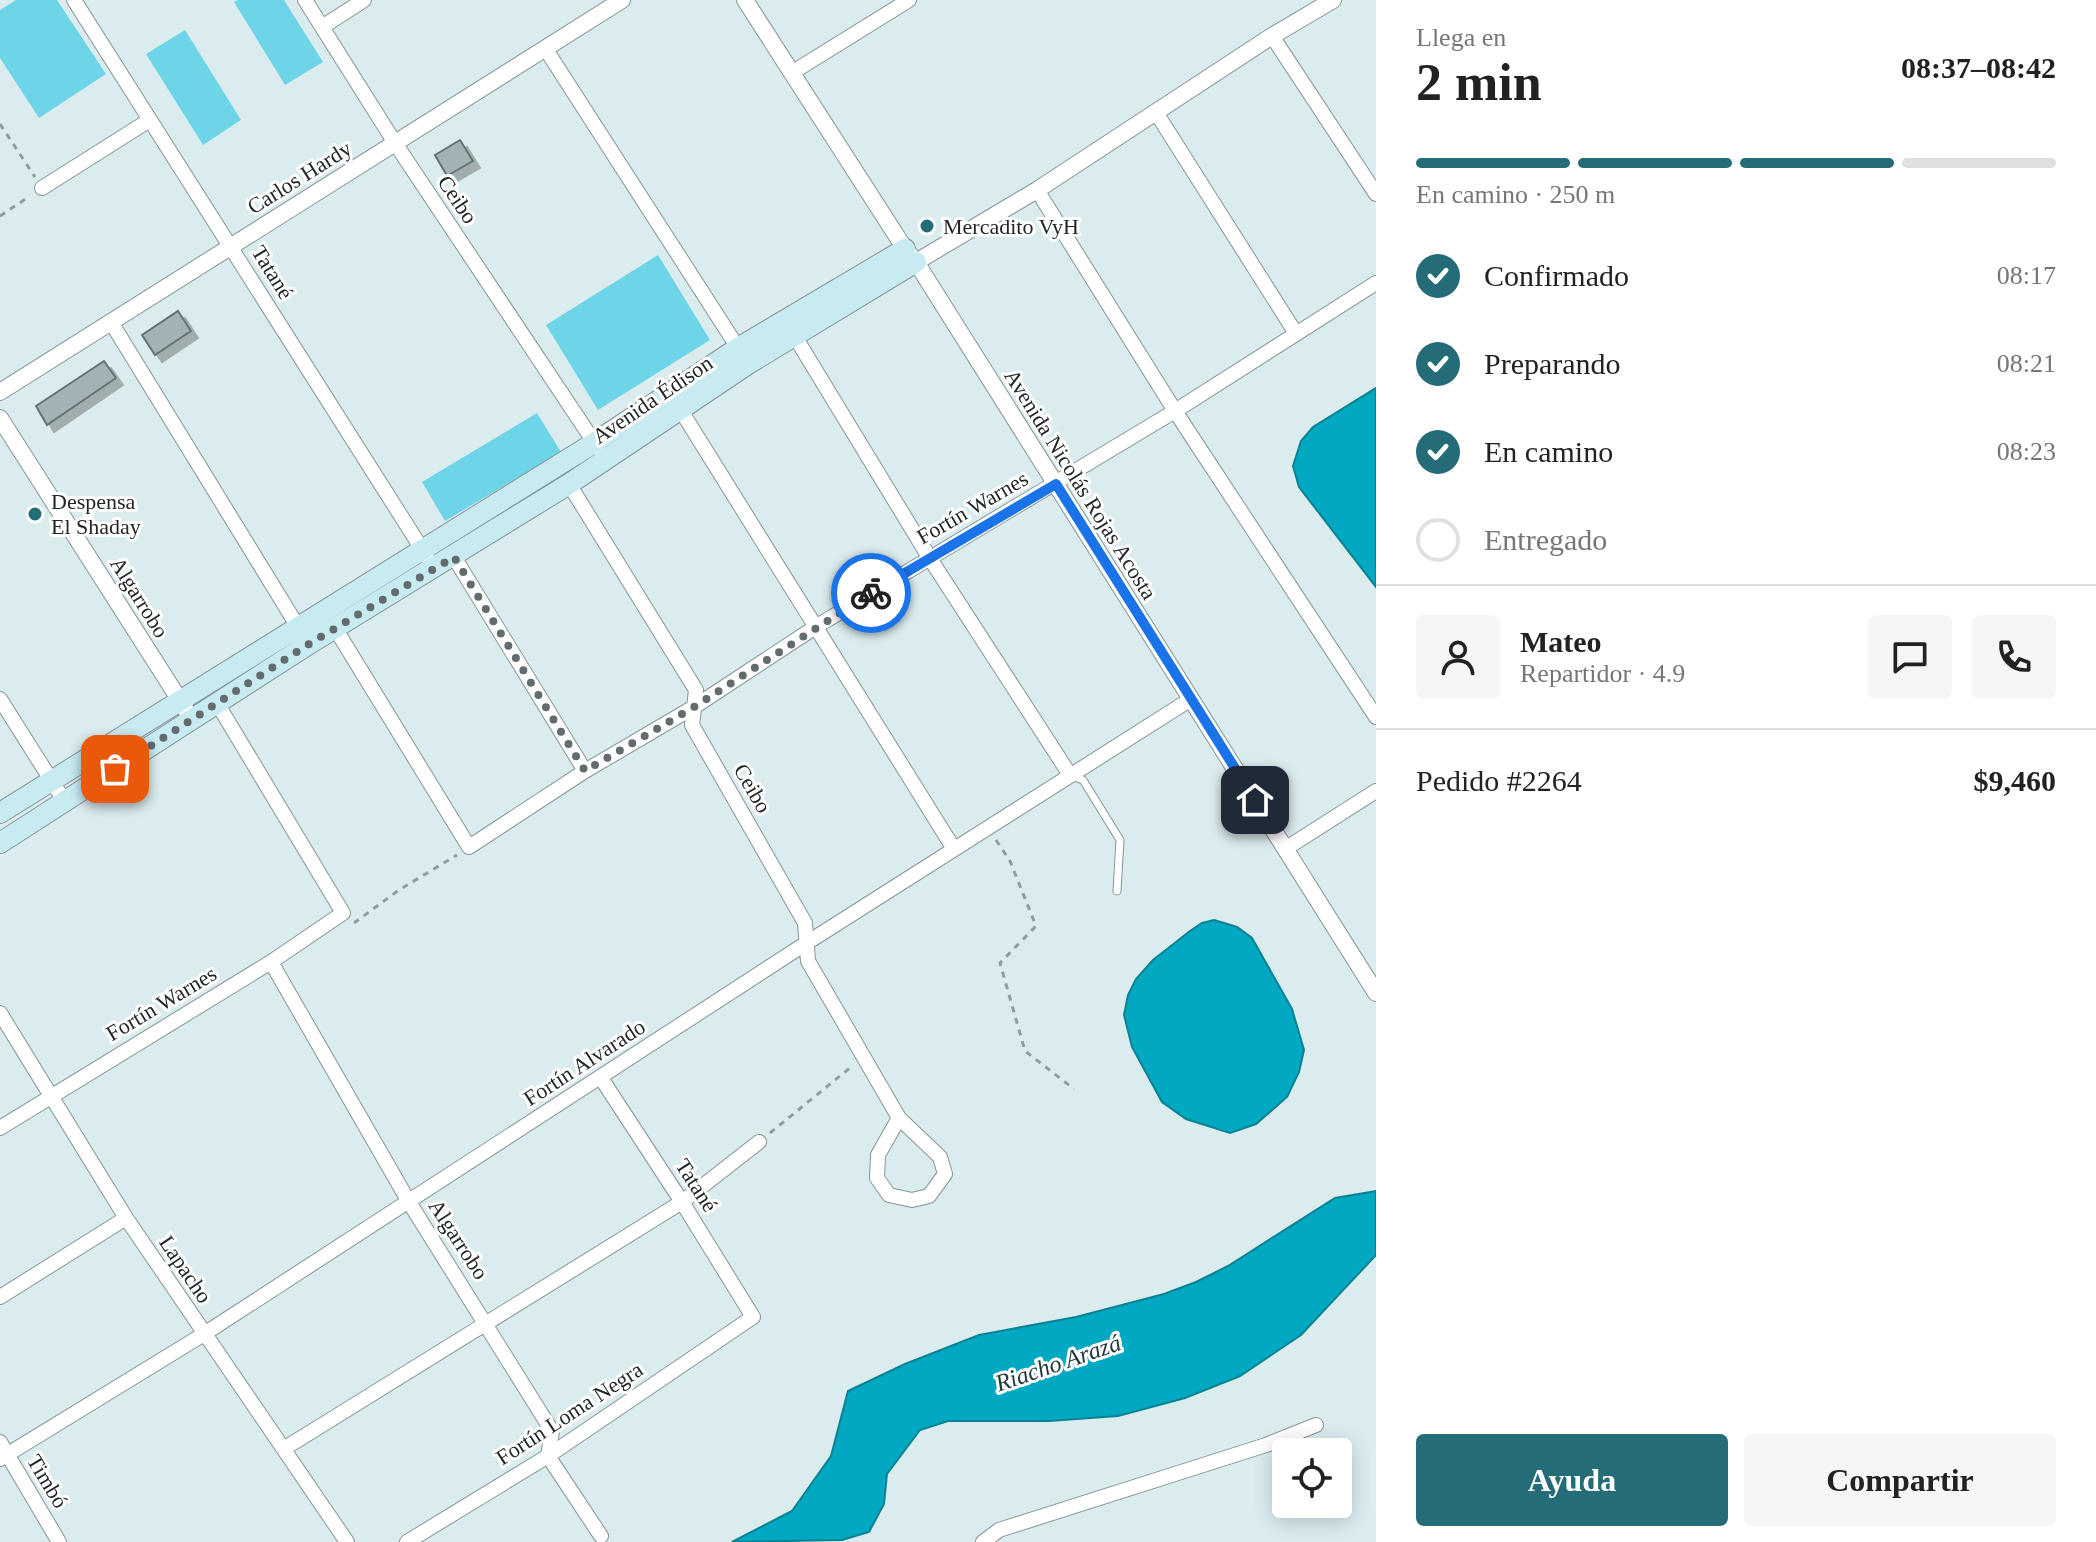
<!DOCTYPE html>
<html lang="es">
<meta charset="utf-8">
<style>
body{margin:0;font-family:"Times New Roman",serif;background:#f6f6f6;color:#222;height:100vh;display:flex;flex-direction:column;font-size:30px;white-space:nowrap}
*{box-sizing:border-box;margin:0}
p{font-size:26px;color:#767676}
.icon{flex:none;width:44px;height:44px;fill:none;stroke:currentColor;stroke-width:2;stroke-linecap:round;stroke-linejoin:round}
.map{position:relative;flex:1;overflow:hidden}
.details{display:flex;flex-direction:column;background:#fff;width:720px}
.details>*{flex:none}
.tools{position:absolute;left:1272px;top:1438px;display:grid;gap:16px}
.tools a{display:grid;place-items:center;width:80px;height:80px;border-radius:8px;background:#fff;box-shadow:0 4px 20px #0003;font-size:40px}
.pin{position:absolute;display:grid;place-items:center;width:68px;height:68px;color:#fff;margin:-34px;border-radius:16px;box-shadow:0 4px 12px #0006}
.courier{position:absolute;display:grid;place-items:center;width:80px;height:80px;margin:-40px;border:6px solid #1a73e8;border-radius:50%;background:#fff;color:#222;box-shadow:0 2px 10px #0007}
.overview em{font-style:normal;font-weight:700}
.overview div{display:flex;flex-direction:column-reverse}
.overview{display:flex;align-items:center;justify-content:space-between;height:136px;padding:0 40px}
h1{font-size:52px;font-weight:700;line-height:60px}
.bar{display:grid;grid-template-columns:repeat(4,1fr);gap:12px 8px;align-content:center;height:96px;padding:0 40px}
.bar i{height:10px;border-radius:6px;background:#e0e0e0}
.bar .selected{background:#256c79}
.bar p{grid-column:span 4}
.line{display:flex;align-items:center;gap:20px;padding:0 40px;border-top:2px solid #e0e0e0}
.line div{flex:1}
.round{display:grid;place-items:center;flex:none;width:84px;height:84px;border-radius:8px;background:#f6f6f6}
ol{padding:0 40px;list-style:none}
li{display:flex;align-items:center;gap:24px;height:88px}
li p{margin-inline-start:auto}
li .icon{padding:8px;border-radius:50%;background:#256c79;color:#fff;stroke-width:4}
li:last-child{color:#767676}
li i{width:44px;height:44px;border:4px solid #e0e0e0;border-radius:50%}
.button{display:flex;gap:16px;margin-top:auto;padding:16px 40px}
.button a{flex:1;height:92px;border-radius:8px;background:#256c79;color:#fff;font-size:32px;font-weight:700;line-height:92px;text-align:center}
.button a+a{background:#f6f6f6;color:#222}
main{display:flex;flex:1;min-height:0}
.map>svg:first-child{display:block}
</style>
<main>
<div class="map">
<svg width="1376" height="1542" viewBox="0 0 1376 1542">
<defs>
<filter id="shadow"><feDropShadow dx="7" dy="7" stdDeviation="0" flood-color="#0004"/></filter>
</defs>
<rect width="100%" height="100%" fill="#dbecef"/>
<path fill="#6ed4e8" d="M16 0H57L106 74 39 118 0 58V10Z
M238 0H284L323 62 285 85 234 2Z
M185 30 241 120 203 145 146 54Z
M658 255 710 340 598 410 546 325Z
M537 413 561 452 445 521 422 482Z"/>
<path fill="#00a9c1" stroke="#0a8293" stroke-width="2" d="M1376 388V587L1299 487 1293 466 1301 441 1313 427Z
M1214 920 1237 927 1252 938 1292 1009 1304 1050 1299 1072 1287 1097 1256 1124 1230 1133 1186 1119 1162 1102 1132 1047 1124 1015 1128 995 1136 979 1153 960 1190 931 1202 923Z
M1376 1191V1255L1301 1335 1240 1376 1185 1398 1118 1416 1049 1421H948L920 1430 887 1474 884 1504 869 1532 842 1540 732 1542 792 1511 831 1456 848 1391 905 1364 979 1335 1076 1317 1164 1294 1196 1282 1228 1266 1335 1198Z"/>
<path fill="#a2b2b5" stroke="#647275" stroke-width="2" filter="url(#shadow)" d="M460 140 473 161 447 176 435 155Z
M178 311 191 331 155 355 142 335Z
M104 361 116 378 47 425 36 406Z"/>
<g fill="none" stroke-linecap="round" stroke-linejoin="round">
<defs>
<path id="service" d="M1072 776 1083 780 1120 840 1117 891"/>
<path id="minor" d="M74 0 427 557
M305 0 395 143 598 448
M322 27 364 0
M1272 36 1376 194
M545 48 742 354
M793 72 909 0
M1157 114 1295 332
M42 188 148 121
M1037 190 1175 411 1376 717
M111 322 303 635
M794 335 929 557 1070 775
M680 409 954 849
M569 484 696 690 692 725 805 923 808 961 899 1118 940 1157 945 1174 929 1196 912 1200 889 1195 877 1178 878 1155 899 1118
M454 557 585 771
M335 628 469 847 585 771 694 707 817 626 1175 411 1376 283
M0 699 65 802
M1285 849 1376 791
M271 962 409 1202 552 1431 548 1456 601 1536
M0 1013 126 1218 347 1542
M0 1128 271 962 343 913 217 703
M0 1297 126 1218
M0 1442 59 1542
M285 1448 682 1202 759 1142
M0 1459 204 1334 805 944 1191 699
M407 1542 548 1456 753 1317 682 1202 601 1078
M983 1542 999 1530 1266 1445 1316 1425"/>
<path id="tertiary" d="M745 0 905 249 916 262 1376 993
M916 262 1037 190 1272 36 1333 0
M0 392 622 0
M0 418 186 710"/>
<path id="secondary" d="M0 813 594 443 738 348 905 249
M0 843 309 644 569 484 748 364 916 262"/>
</defs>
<use href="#service" stroke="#859497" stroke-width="9"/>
<use href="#minor" stroke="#859497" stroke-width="16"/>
<use href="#tertiary" stroke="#859497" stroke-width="18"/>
<use href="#secondary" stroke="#859497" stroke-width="22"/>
<path stroke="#909c9f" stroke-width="3" stroke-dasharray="6 6" stroke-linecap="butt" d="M0 124 35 177
M0 216 30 196
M996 840 1010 861 1036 926 1000 963 1025 1051 1074 1089
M354 923 399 890 457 855
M770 1133 851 1067"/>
<use href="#service" stroke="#fff" stroke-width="7"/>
<use href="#minor" stroke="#fff" stroke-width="14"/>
<use href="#tertiary" stroke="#fff" stroke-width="16"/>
<use href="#secondary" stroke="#c8ebf2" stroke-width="20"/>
</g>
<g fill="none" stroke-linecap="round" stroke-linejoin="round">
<path stroke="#626c6e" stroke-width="8" stroke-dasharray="0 14.4" d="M115 769 309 644 454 557 585 771 694 707 871 593"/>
<path stroke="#1a73e8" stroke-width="10" d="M871 593 1056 484 1255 800"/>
</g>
<g fill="#256c79" stroke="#fff" stroke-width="3">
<circle cx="927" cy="226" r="8"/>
<circle cx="35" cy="514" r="8"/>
</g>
<g text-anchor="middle" stroke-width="6" stroke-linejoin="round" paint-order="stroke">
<g font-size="22" fill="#212728" stroke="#fff">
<text transform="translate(299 177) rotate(-32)" y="8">Carlos Hardy</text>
<text transform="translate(458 199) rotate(56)" y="8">Ceibo</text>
<text transform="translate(273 272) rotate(58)" y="8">Tatané</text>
<text transform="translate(652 399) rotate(-34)" y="8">Avenida Édison</text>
<text transform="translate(1081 484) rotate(58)" y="8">Avenida Nicolás Rojas Acosta</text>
<text transform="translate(972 507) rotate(-30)" y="8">Fortín Warnes</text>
<text transform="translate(140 597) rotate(58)" y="8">Algarrobo</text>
<text transform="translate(753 788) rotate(60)" y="8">Ceibo</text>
<text transform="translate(161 1003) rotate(-31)" y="8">Fortín Warnes</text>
<text transform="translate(584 1062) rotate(-33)" y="8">Fortín Alvarado</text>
<text transform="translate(697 1185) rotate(57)" y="8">Tatané</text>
<text transform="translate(459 1239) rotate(57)" y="8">Algarrobo</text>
<text transform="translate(186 1269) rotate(56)" y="8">Lapacho</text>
<text transform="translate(569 1413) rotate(-33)" y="8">Fortín Loma Negra</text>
<text transform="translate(48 1481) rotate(59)" y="8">Timbó</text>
</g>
<g font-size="22" fill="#212728" stroke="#fff" text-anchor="start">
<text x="943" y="234">Mercadito VyH</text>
<text x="51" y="509">Despensa<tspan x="51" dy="25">El Shaday</tspan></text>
</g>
<g font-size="24" font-style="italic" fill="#21383c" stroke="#fff">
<text transform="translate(1058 1363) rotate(-19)" y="8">Riacho Arazá</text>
</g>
</g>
</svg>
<div class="tools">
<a><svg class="icon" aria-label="locate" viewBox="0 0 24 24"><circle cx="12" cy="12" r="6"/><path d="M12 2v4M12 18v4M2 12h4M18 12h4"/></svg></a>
</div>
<div class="pin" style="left:115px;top:769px;background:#ea580c"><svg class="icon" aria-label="bag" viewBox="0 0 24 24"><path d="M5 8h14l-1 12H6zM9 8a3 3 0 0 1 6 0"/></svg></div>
<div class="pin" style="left:1255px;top:800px;background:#1f2937"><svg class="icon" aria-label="home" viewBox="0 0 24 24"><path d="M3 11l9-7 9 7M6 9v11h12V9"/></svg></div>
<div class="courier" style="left:871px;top:593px"><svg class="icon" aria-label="bike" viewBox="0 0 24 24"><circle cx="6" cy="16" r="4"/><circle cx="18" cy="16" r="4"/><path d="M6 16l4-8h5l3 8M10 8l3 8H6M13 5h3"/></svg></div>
</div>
<section class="details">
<div class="overview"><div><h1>2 min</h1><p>Llega en</p></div><em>08:37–08:42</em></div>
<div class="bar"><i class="selected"></i><i class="selected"></i><i class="selected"></i><i></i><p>En camino · 250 m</p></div>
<ol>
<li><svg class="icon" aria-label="check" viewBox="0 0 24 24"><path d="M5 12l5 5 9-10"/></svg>Confirmado<p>08:17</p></li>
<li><svg class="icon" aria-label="check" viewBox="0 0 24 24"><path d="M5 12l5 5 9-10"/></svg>Preparando<p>08:21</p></li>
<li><svg class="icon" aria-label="check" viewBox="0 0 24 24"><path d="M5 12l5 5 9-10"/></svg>En camino<p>08:23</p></li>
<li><i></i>Entregado</li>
</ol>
<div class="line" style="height:144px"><a class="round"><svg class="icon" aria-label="person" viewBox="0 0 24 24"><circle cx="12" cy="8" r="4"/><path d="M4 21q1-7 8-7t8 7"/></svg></a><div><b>Mateo</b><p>Repartidor · 4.9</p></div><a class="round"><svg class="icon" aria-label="chat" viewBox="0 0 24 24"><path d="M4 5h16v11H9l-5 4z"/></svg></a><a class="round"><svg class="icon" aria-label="phone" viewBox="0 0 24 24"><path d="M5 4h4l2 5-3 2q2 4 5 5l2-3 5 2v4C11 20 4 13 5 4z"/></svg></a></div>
<div class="line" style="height:104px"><div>Pedido #2264</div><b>$9,460</b></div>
<div class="button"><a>Ayuda</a><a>Compartir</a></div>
</section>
</main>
